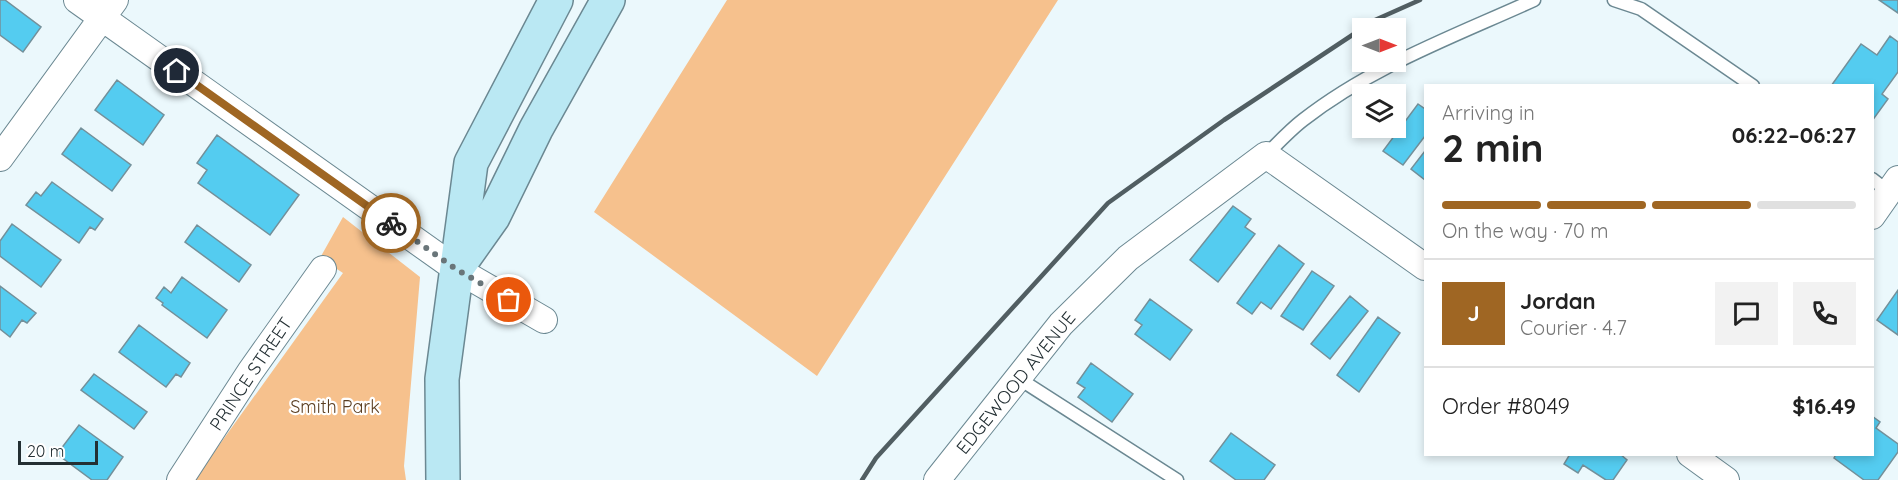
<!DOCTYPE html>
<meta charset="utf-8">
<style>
body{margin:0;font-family:Quicksand,sans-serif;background:#f2f2f2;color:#222;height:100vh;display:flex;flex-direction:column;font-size:22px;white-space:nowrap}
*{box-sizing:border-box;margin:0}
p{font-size:20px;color:#767676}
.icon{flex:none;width:33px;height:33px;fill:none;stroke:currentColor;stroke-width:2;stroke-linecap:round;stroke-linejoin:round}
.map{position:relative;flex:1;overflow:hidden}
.sheet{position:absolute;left:1424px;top:84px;width:450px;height:372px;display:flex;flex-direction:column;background:#fff;border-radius:0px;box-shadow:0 3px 9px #0003}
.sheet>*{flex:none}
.needle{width:39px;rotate:90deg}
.tools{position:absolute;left:1352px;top:18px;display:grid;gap:12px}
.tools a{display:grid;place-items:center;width:54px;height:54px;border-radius:0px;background:#fff;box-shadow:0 3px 9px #0003;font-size:30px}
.scale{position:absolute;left:18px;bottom:15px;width:80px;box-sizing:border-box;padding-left:6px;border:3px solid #232f33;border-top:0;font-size:16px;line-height:21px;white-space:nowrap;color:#232f33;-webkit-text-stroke:4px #fff;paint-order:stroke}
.pin{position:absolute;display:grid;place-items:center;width:51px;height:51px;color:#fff;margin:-26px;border:3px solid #fff;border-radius:50%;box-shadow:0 2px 6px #0007}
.courier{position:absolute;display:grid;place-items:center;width:60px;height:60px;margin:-30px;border:4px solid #9f6623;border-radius:50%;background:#fff;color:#222;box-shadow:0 2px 8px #0007}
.overview em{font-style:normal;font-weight:800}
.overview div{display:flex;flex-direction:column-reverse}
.overview{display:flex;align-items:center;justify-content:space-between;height:102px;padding:0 18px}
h1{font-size:39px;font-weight:800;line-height:45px}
.bar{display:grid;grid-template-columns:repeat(4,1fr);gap:9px 6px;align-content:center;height:72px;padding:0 18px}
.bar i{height:8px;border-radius:4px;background:#e0e0e0}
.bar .selected{background:#9f6623}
.bar p{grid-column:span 4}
.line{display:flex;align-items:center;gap:15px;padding:0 18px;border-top:2px solid #e0e0e0}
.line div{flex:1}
.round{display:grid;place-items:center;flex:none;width:63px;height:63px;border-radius:0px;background:#f2f2f2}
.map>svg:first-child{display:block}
</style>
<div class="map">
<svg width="1898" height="480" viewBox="0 0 1898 480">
<rect width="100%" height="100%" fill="#ebf8fc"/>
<path fill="#f6c18d" d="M727 0H1058L817 376 594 212Z
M343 217 420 277 404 466 406 480H194L343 273 320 258Z"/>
<path fill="#54ccf0" stroke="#73909a" stroke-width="1.5" d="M0 0H5L41 27 23 52 0 35Z
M1879 0H1898V13Z
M1890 36 1898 42V72L1882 94 1888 99 1872 121V86H1831L1861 44 1877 55Z
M117 80 164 115 143 145 95 110Z
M1418 104 1425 109V136L1403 165 1383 151Z
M81 128 131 165 112 191 62 154Z
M217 135 299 195 270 235 198 183 207 170 197 163Z
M1425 151V180L1411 169Z
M52 182 103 219 95 230 90 227 79 243 26 205 36 192 41 196Z
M1233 206 1251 219 1245 227 1255 234 1218 282 1190 260Z
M12 224 61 260 41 287 0 256V241Z
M197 225 251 265 239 282 185 242Z
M1279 245 1304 264 1271 309 1261 302 1252 314 1237 303Z
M1312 271 1334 286 1303 330 1281 316Z
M182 277 227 310 207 338 162 305 163 303 156 298 164 287 171 293Z
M0 286 36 313 27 323 22 320 10 337 0 329Z
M1898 290V335L1877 320Z
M1350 296 1368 311 1330 359 1311 344Z
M1150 299 1192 330 1170 360 1135 334 1142 325 1135 320Z
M1378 317 1400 333 1359 392 1337 375Z
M139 325 190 363 181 377 176 374 166 387 119 352Z
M1091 363 1133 394 1112 422 1078 397 1085 388 1077 383Z
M94 374 147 412 134 429 81 390Z
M1872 416 1880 422 1876 428 1898 444V452L1878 480H1864L1834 458 1836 454H1872Z
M79 425 123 457 107 480H92L57 454Z
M1231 433 1275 465 1264 480H1236L1210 461Z
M1570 454H1620L1627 460 1613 480H1606L1583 465 1578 473 1564 464Z"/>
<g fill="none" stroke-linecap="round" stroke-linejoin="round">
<defs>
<path id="lane" d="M1614 0 1641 9 1753 86
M1266 155C1278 143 1290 130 1303 120 1372 66 1455 36 1534 0
M1872 179 1890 193
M1018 378 1177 480"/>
<path id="street" d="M77 0 456 269 544 320
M0 158 115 0
M1872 216 1898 179
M1690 454 1726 480
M180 480 250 372 323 269
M937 480 1061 324 1128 258 1266 155 1425 267"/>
<path id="secondary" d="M459 265 493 217 536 129 608 0
M443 480 442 379 471 163 556 0"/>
</defs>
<use href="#lane" stroke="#6b8892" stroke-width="15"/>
<use href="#street" stroke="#6b8892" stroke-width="28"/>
<use href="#secondary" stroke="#6b8892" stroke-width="36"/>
<use href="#lane" stroke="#fff" stroke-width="12"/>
<use href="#street" stroke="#fff" stroke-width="26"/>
<use href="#secondary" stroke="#bae8f3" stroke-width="33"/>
<path stroke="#515e62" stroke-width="4.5" d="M862 480 876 458 1108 203 1224 120 1375 20 1420 0"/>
</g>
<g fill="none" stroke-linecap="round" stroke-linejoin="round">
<path stroke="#697579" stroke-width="6" stroke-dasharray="0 10.8" d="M391 223 456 269 509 300"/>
<path stroke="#9f6623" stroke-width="8" d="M177 71 391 223"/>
</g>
<g text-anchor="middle" stroke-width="4.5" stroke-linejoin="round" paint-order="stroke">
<g font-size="18" fill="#232f33" stroke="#fff">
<text transform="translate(251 374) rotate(-56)" y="6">PRINCE STREET</text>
<text transform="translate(1016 383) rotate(-51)" y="6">EDGEWOOD AVENUE</text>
</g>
<g font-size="18" fill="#5a3d20" stroke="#fff">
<text x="335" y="413">Smith Park</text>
</g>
</g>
</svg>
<div class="tools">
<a><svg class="needle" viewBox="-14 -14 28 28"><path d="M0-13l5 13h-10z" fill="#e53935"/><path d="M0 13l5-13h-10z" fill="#767676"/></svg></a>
<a><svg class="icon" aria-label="layers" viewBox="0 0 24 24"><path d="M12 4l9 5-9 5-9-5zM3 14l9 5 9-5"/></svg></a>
</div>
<div class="scale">20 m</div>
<div class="pin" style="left:509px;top:300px;background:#ea580c"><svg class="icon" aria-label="bag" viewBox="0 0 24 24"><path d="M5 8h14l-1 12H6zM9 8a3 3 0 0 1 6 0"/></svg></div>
<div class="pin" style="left:177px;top:71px;background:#1f2937"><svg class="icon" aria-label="home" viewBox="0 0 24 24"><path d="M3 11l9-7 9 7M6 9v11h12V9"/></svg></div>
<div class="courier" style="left:391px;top:223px"><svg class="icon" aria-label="bike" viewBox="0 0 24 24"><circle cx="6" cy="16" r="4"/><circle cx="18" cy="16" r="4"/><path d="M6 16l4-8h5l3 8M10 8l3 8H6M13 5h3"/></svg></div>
<section class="sheet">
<div class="overview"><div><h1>2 min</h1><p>Arriving in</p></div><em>06:22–06:27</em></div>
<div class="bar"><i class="selected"></i><i class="selected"></i><i class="selected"></i><i></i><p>On the way · 70 m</p></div>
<div class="line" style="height:108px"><b class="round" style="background:#9f6623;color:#fff">J</b><div><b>Jordan</b><p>Courier · 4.7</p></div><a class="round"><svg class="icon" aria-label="chat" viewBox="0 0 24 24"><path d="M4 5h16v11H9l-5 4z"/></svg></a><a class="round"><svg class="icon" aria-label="phone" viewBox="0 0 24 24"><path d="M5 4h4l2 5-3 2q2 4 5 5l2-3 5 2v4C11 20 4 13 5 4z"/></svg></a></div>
<div class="line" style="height:78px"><div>Order #8049</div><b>$16.49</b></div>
</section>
</div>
